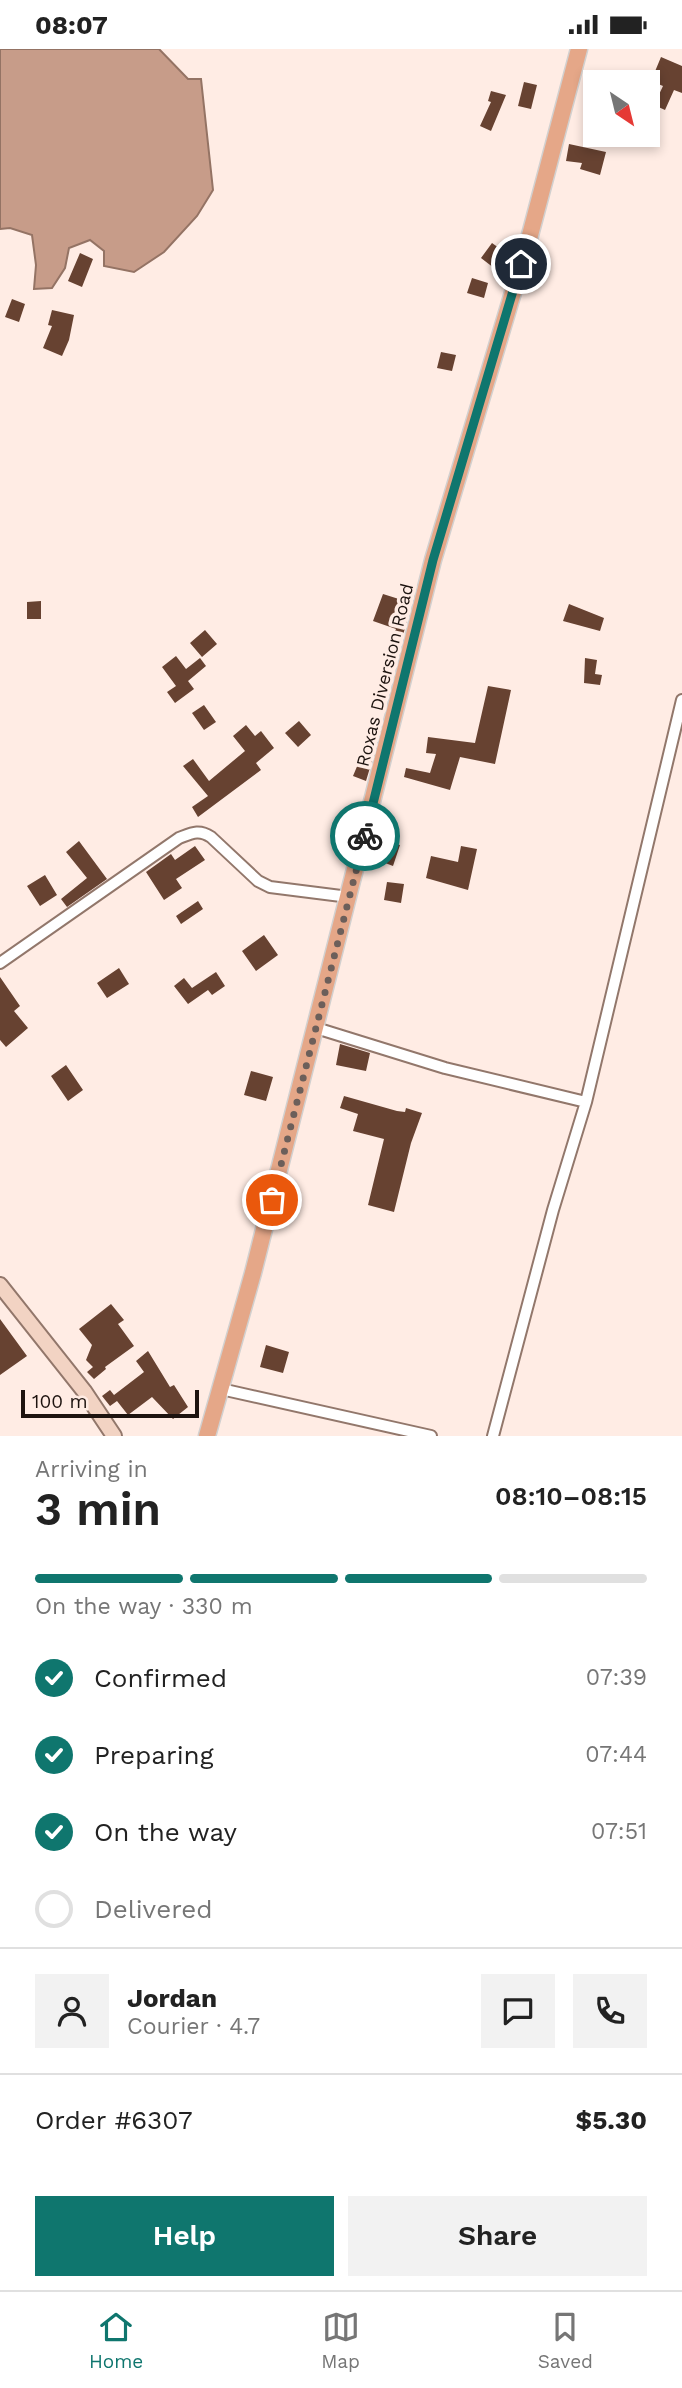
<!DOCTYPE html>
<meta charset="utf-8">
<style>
body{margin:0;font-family:"Work Sans",sans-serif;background:#f2f2f2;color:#222;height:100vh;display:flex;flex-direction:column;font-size:26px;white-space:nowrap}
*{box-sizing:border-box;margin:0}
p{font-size:23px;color:#767676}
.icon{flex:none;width:38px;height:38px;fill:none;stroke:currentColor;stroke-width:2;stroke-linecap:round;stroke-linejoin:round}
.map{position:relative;height:1387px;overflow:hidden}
.panel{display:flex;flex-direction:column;background:#fff;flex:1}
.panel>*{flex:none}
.needle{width:46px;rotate:145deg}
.buttons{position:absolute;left:583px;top:21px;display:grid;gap:14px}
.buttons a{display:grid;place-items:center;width:77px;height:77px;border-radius:0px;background:#fff;box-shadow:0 4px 10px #0003;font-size:35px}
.scale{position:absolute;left:21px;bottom:18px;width:178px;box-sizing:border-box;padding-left:7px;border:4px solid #1d130f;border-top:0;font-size:19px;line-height:24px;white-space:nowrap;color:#1d130f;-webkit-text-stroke:5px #ffece4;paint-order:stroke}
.pin{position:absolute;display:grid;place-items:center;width:60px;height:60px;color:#fff;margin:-30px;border:4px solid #fff;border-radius:50%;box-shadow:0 2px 7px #0007}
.courier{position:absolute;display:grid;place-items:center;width:70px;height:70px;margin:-35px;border:5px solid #0f766e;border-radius:50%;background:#fff;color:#222;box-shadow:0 2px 9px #0007}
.head em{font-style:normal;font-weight:600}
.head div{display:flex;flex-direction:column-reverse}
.head{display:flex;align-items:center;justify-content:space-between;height:119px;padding:0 35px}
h1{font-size:46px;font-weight:600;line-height:52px}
.bar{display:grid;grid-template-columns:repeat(4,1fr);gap:10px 7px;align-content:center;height:84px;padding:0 35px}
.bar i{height:9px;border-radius:5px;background:#e0e0e0}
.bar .current{background:#0f766e}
.bar p{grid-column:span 4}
.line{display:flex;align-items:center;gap:18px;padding:0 35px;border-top:2px solid #e0e0e0}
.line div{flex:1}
.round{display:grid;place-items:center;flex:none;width:74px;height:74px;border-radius:0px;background:#f2f2f2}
ol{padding:0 35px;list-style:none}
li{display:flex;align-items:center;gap:21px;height:77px}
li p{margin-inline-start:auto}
li .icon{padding:7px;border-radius:50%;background:#0f766e;color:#fff;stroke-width:4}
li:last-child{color:#767676}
li i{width:38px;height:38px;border:4px solid #e0e0e0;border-radius:50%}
.action{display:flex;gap:14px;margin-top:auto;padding:14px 35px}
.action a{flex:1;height:80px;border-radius:0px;background:#0f766e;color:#fff;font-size:28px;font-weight:600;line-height:80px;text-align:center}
.action a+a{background:#f2f2f2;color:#222}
.status{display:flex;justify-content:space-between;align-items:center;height:49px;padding:0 35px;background:#fff;direction:ltr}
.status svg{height:19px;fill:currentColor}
.tab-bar{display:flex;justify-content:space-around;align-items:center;height:98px;border-top:2px solid #e0e0e0;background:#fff;font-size:19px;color:#767676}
.tab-bar a{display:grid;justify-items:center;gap:4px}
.tab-bar .current{color:#0f766e}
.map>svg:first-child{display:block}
</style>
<div class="status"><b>08:07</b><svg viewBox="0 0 49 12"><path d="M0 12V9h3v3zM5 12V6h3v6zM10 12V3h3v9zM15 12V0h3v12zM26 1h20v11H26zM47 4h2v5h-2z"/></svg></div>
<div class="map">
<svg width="682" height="1387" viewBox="0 0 682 1387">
<rect width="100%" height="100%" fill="#ffece4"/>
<path fill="#c79c89" stroke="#947364" stroke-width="2" d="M0 0H159L188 30H201L213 141 197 167 164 203 134 223 104 217V202L90 191 69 199 65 219 52 239 34 240 36 216 32 186 10 179 0 180Z"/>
<path fill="#674231" d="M661 8 682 17V44L674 41 665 61 654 56 663 37 651 32Z
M524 33 537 36 531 60 518 57Z
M491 42 506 46 491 82 480 77 491 53 488 52Z
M569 95 606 103 600 126 580 120 582 114 566 112Z
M492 194 506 204 494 219 481 209Z
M80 204 93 210 82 238 68 232Z
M472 229 488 234 484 249 467 244Z
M12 250 25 255 19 273 5 268Z
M52 261 74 266 69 291 62 307 43 299 52 277 48 276Z
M441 303 456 306 452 322 437 319Z
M383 545 402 551 397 565 408 568 402 590 393 587 396 580 373 572Z
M41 552V570H27V553Z
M569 555 604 569 600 582 563 572Z
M205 581 217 595 202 608 190 594Z
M176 607 186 620 200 609 206 617 188 632 194 640 175 654 167 643 176 637 162 618Z
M585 609 597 611 595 625 602 626 600 636 584 634Z
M488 637 511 641 495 715 460 708 450 741 404 728 406 719 430 724 436 705 426 704 428 688 475 694Z
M204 656 216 673 204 681 192 664Z
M299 672 311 686 298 698 285 684Z
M246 676 255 687 261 682 274 699 256 714 261 721 198 768 192 758 208 747 183 717 193 710 209 732 245 702 233 687Z
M361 708 372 712 366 732 353 727Z
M387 791 400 796 393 817 380 812Z
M79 792 107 830 67 858 61 850 87 829 66 803Z
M195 797 205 811 176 830 182 839 164 851 146 823 171 805 175 811Z
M461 797 477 800 468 841 426 829 431 807 458 813Z
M45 826 57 846 40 857 27 837Z
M387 833 404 835 401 854 384 851Z
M198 852 203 860 181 875 176 867Z
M264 886 278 906 256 922 242 902Z
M119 919 129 935 107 949 97 934Z
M216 923 225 937 212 946 208 941 188 955 174 937 184 929 192 939Z
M0 928 20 957 14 962 28 979 6 998 0 991Z
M340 995 370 1004 366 1022 336 1016Z
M66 1016 83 1041 68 1052 51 1027Z
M251 1022 273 1028 266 1052 244 1046Z
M344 1047 397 1062 405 1063 406 1059 422 1064 411 1094 394 1163 368 1156 384 1090 353 1082 358 1065 340 1059Z
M111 1255 124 1271 118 1275 134 1297 105 1318 106 1320 94 1330 87 1323 93 1318 86 1311 92 1296 79 1280Z
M0 1270 27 1307 0 1326Z
M266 1296 289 1303 283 1324 260 1318Z
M148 1302 170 1338 174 1336 188 1358 173 1370 152 1348 128 1366 117 1352 110 1357 102 1347 110 1341 114 1346 144 1323 136 1312Z"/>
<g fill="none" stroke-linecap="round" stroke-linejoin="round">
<defs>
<path id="minor" d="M0 914 179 789C192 784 199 780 211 788L258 832 270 838 349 848
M316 979 445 1019 586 1053
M221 1340 431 1387
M493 1387 553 1161 586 1053 682 651"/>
<path id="secondary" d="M0 1236 84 1342 114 1387"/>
<path id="primary" d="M207 1387 253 1224 433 511 529 190 579 0"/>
</defs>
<use href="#minor" stroke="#92776b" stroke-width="14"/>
<use href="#secondary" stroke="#92776b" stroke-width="18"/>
<use href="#primary" stroke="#d2d0cf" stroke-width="19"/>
<use href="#minor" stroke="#fff" stroke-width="10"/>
<use href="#secondary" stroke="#f2d3c3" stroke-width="14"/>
<use href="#primary" stroke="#e5a788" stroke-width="16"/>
</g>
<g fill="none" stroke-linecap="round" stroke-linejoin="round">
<path stroke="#6c5f5a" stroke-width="7" stroke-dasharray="0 12.6" d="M272 1151 365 787"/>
<path stroke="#0f766e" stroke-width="9" d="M365 787 433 511 521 215"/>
</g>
<g text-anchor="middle" stroke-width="7" stroke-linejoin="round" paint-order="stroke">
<g font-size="18" fill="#1d130f" stroke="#ffece4">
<text transform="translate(385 626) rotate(-76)" y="6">Roxas Diversion Road</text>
</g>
</g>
</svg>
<div class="buttons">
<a><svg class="needle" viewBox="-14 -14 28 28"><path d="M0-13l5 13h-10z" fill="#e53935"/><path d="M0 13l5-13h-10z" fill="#767676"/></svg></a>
</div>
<div class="scale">100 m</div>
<div class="pin" style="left:272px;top:1151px;background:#ea580c"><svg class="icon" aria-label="bag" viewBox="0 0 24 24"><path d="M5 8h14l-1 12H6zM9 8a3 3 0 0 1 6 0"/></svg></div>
<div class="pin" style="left:521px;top:215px;background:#1f2937"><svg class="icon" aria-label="home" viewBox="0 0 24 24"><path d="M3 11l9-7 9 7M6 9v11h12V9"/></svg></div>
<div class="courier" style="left:365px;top:787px"><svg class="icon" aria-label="bike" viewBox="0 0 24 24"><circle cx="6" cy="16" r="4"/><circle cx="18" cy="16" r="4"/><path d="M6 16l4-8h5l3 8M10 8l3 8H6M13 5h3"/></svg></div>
</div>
<section class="panel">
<div class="head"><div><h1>3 min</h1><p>Arriving in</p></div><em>08:10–08:15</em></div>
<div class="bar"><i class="current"></i><i class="current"></i><i class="current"></i><i></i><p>On the way · 330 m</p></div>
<ol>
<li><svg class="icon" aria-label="check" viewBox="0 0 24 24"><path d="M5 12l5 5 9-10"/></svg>Confirmed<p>07:39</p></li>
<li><svg class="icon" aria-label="check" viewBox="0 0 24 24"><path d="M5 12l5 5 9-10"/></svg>Preparing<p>07:44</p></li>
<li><svg class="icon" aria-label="check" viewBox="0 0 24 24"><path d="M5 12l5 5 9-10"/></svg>On the way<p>07:51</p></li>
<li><i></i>Delivered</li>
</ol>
<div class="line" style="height:126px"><a class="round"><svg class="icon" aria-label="person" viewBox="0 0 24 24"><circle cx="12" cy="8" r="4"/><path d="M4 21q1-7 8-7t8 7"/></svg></a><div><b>Jordan</b><p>Courier · 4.7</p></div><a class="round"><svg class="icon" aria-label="chat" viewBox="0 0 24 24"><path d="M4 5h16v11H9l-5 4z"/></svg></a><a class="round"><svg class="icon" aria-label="phone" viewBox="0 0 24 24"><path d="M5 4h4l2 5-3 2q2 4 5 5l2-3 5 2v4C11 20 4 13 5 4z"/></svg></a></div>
<div class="line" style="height:91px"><div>Order #6307</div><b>$5.30</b></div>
<div class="action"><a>Help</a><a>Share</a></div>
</section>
<nav class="tab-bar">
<a class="current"><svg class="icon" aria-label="home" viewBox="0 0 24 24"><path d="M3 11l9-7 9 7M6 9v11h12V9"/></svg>Home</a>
<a><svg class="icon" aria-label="map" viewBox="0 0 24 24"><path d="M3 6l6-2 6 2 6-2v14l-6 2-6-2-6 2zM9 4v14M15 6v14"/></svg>Map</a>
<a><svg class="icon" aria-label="saved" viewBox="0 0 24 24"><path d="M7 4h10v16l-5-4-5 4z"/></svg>Saved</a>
</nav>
